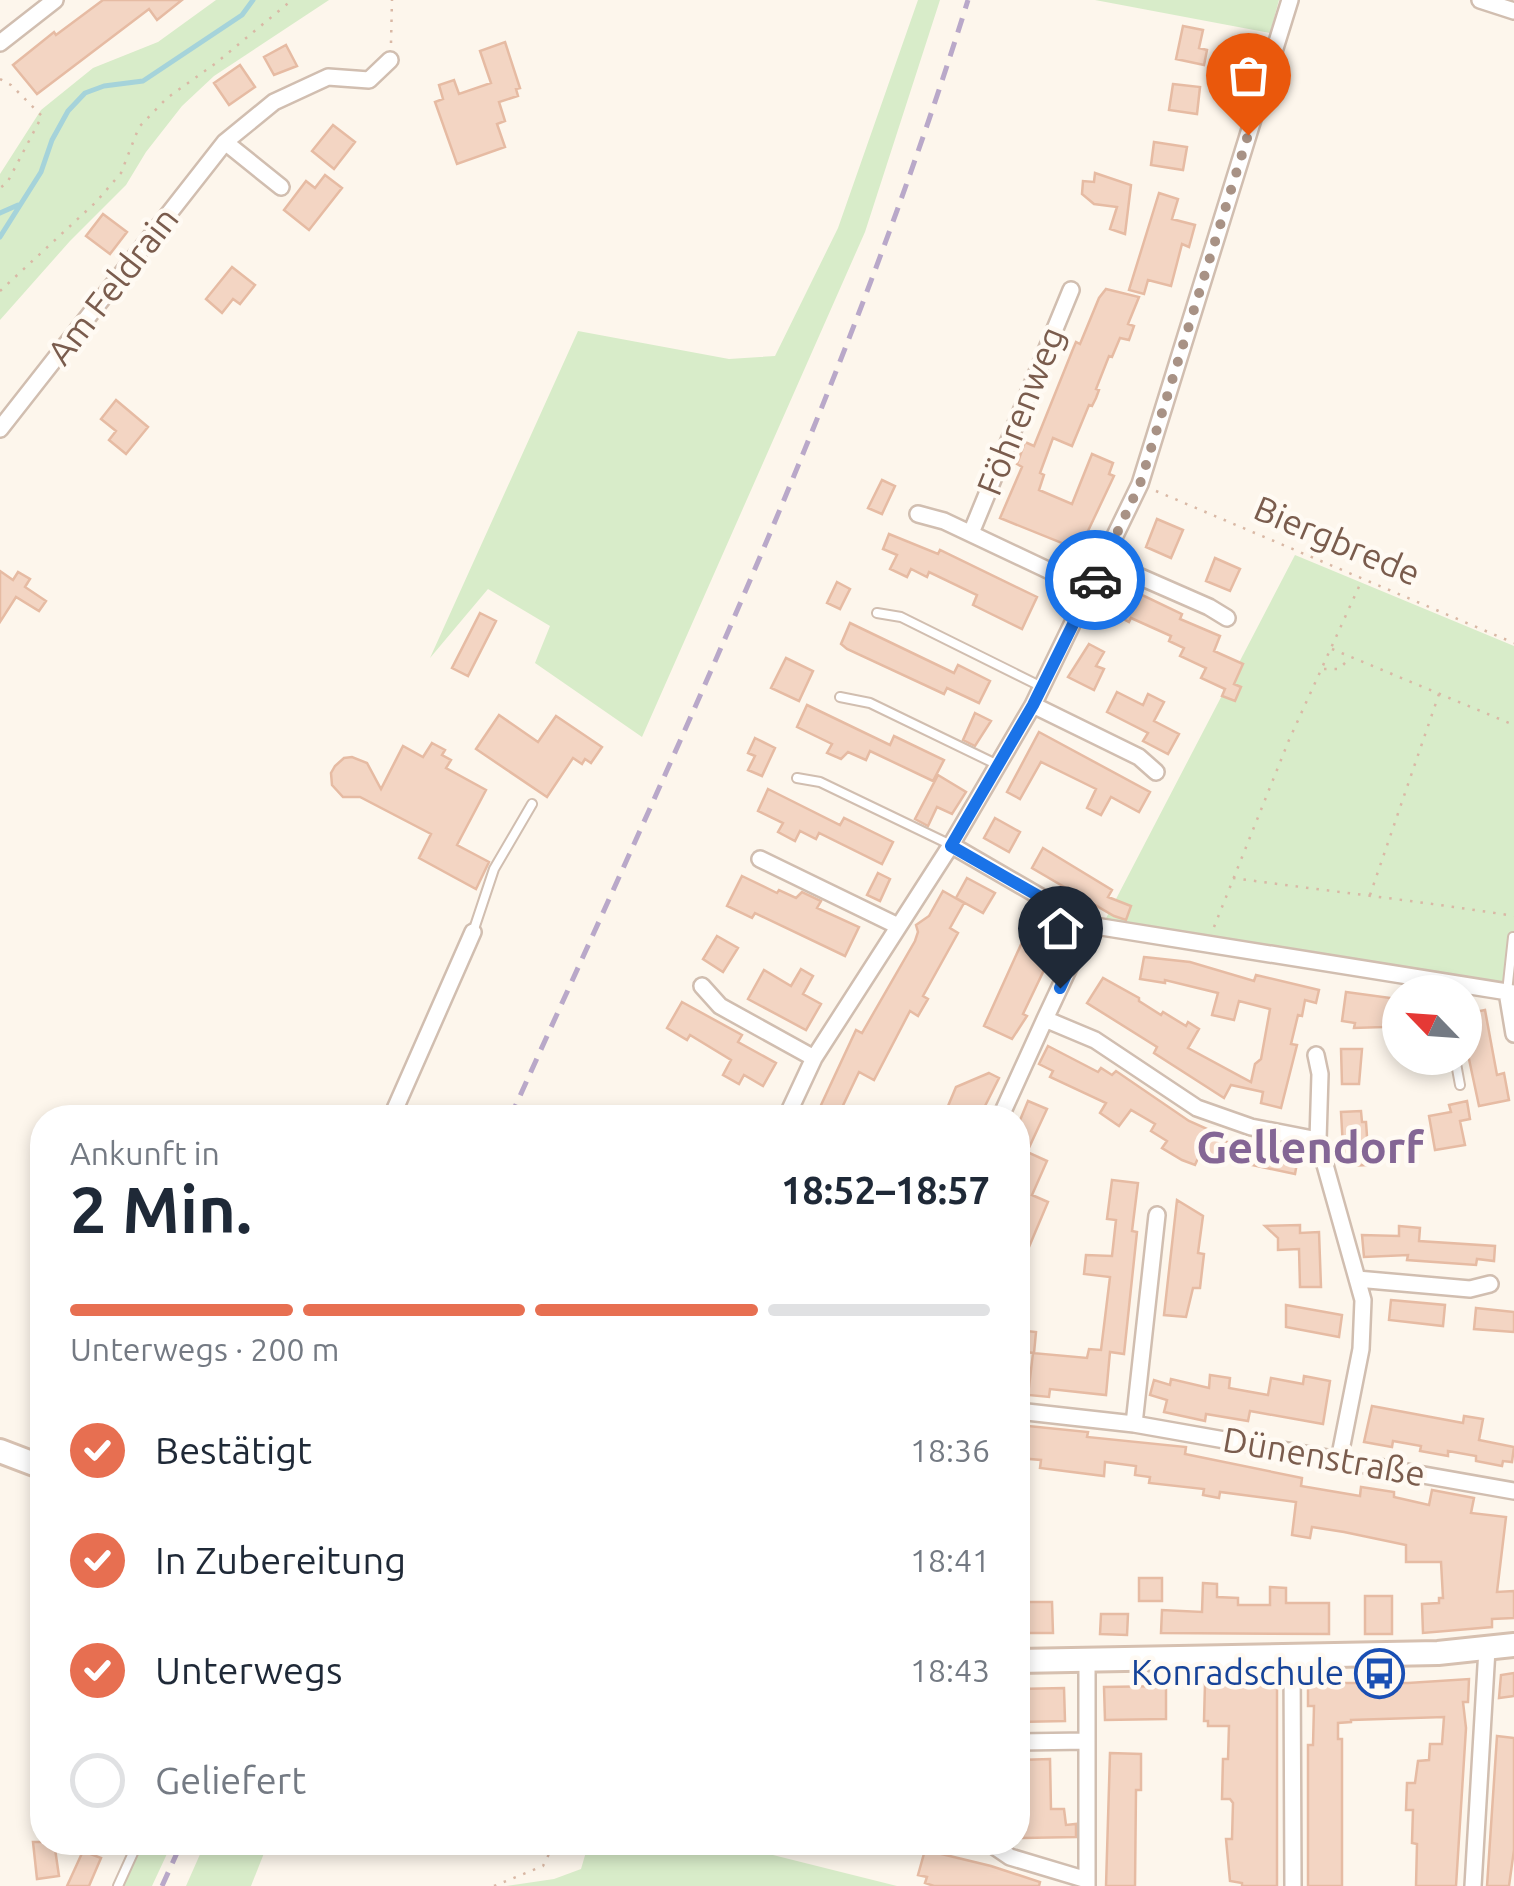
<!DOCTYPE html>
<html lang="de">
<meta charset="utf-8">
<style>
body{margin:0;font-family:Ubuntu,sans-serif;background:#f6f6f7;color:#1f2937;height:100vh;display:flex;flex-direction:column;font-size:38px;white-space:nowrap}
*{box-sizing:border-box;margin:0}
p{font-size:32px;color:#747a83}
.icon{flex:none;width:55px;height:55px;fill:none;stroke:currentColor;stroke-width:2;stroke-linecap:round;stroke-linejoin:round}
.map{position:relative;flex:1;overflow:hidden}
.panel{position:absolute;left:30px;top:1105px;width:1000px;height:750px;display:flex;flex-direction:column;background:#fff;border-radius:40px;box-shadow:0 5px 15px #0003}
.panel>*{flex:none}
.needle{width:65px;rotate:295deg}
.tools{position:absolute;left:1382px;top:975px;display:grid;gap:20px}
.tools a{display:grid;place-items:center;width:100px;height:100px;border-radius:50%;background:#fff;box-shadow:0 5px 15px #0003;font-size:50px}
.pin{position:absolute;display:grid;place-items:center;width:85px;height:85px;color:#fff;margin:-102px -42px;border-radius:50% 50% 50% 0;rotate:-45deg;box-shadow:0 0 10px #0007}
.pin .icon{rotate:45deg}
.courier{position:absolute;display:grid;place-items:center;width:100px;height:100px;margin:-50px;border:8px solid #1a73e8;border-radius:50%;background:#fff;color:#222;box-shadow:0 2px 12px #0007}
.overview em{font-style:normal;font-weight:600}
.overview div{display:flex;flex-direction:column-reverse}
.overview{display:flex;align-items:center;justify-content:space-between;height:170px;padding:0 40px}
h1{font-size:65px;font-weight:600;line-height:75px}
.bar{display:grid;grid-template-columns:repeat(4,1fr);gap:15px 10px;align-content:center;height:120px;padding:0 40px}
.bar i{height:12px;border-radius:8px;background:#e0e1e3}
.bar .active{background:#e76f51}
.bar p{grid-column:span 4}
ol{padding:0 40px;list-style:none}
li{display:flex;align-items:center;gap:30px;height:110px}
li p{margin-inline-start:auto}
li .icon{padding:10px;border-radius:50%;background:#e76f51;color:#fff;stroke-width:4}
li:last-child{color:#747a83}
li i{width:55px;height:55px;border:5px solid #e0e1e3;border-radius:50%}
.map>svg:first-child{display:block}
</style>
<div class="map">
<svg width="1514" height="1886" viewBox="0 0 1514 1886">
<rect width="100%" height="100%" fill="#fdf6ec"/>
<path fill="#d8ecc9" d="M216 0H329L214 76 182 106 146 152 126 185 70 241 0 320V174L41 110 93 68 158 42Z
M918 0H940L865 232 642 737 535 663 550 626 488 589 430 658 578 331 729 359 775 356 838 228Z
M1095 0H1279L1270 33Z
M1295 555 1514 646V989L1103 924Z
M584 1842 725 1843 897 1886H506L554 1879 581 1869 588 1845Z
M144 1843H172L152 1886H123Z
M205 1843H268L251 1886H186Z"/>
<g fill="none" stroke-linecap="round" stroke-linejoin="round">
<path stroke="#a5d3da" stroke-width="5" d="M0 213 18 205
M0 237 41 172 52 140 68 111 85 93 104 86 143 81 242 15 253 0"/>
</g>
<path fill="#f3d5c3" stroke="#e6bba3" stroke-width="2.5" d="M103 0H182L157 20 149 9 37 94 13 65 54 32 56 35Z
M1183 26 1203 30 1199 48 1207 50 1204 65 1176 59Z
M505 42 520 88 516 89 518 96 499 102 505 121 497 124 505 147 457 164 435 102 443 99 439 85 454 80 459 94 491 83 480 51Z
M286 45 297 66 274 75 264 57Z
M240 65 255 87 229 105 214 83Z
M1173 84 1200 87 1197 114 1169 110Z
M333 125 355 142 334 169 312 151Z
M1154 142 1187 147 1183 170 1151 165Z
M1095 173 1131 185 1125 234 1110 229 1117 207 1094 204 1082 194 1083 181 1094 182Z
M325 175 342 188 309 230 284 210 306 181 315 188Z
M1159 193 1178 199 1172 219 1195 225 1189 247 1182 244 1171 286 1148 280 1144 294 1129 290Z
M103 214 127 232 110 254 86 236Z
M232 267 255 285 240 304 233 299 222 313 206 299Z
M1106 289 1139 297 1128 324 1134 326 1129 340 1120 338 1112 357 1109 356 1096 389 1099 390 1096 398 1092 406 1089 405 1072 446 1053 438 1040 473 1044 475 1039 490 1072 504 1092 454 1113 463 1109 474 1114 476 1079 550 1000 518 1022 467 1017 464 1025 442 1034 446 1073 349 1076 342 1080 344 1099 298Z
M116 400 148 427 126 454 109 440 116 431 101 419Z
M882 480 895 486 882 514 868 508Z
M1157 519 1183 530 1171 558 1146 547Z
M889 534 938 554 940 550 1037 597 1022 629 973 605 977 595 929 572 927 577 911 569 907 577 890 569 897 555 883 549Z
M1215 558 1240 569 1230 591 1206 581Z
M0 571 13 580 18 572 30 579 25 587 46 601 39 611 16 597 0 622Z
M837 582 850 589 840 609 827 603Z
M1117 583 1182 614 1180 619 1220 636 1214 651 1243 664 1234 684 1241 687 1235 701 1222 696 1225 689 1201 678 1206 668 1180 656 1184 648 1169 641 1171 636 1131 618 1129 622 1114 614 1117 608 1107 604Z
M480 613 496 621 468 676 452 668Z
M850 623 954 673 958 665 990 681 979 703 947 688 944 694 847 649 841 644Z
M1089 644 1104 652 1096 666 1104 669 1094 690 1068 677Z
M786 658 813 671 799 701 771 688Z
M1117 692 1143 705 1148 694 1164 702 1154 721 1179 734 1168 754 1143 741 1148 733 1107 712Z
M807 705 890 745 894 736 944 760 933 781 870 751 866 760 848 752 841 759 827 753 832 744 797 727Z
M975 713 991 721 975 746 963 740Z
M499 715 538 742 556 716 602 747 591 763 585 759 582 764 573 758 547 797 476 749Z
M1039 732 1150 792 1139 812 1111 797 1101 815 1087 808 1096 789 1041 762 1020 799 1007 792Z
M755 738 775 748 762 776 748 770 755 756 748 753Z
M432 743 445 750 442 755 451 760 446 768 486 790 457 845 489 862 476 889 419 858 431 834 360 797H343L332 785 331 773 335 766 344 758 352 757 367 763 381 789 403 746 423 757Z
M938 775 966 792 952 814 937 807 928 826 915 819Z
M768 789 840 825 844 818 893 842 882 864 819 833 816 839 800 831 795 841 778 832 783 823 758 811Z
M995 818 1020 832 1009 852 984 838Z
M1043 848 1112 890 1108 897 1131 906 1126 920 1114 916 1032 868Z
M878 873 890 879 880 901 867 895Z
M742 876 777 893 779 890 796 898 802 892 821 901 817 908 859 927 845 956 755 913 752 918 727 906Z
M967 878 995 893 983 913 956 898Z
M943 891 964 903 950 928 958 933 923 996 928 999 918 1016 910 1011 874 1080 859 1072 837 1118H815L856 1030 862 1033 915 941 918 932 916 925 929 916Z
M1028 929 1057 942 1051 955 1056 956 1049 970 1045 968 1023 1014 1027 1016 1012 1039 984 1026Z
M717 936 738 948 723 972 703 959Z
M1144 957 1190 962 1254 981 1256 975 1319 990 1316 1003 1305 1000 1302 1016 1298 1015 1291 1044 1297 1045 1281 1108 1261 1103 1263 1092 1231 1085 1224 1098 1154 1053 1157 1047 1087 1003 1103 978 1139 998V1001L1161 1015 1163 1012 1186 1026 1188 1022 1199 1029 1188 1048 1251 1082 1255 1064 1261 1059 1270 1009 1239 1001 1234 1020 1212 1015 1218 993 1165 980V983L1140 979Z
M801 969 813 976 803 994 821 1004 806 1030 748 999 764 970 791 986Z
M1346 992 1398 999 1396 1013 1385 1012 1383 1027 1354 1028 1355 1023 1342 1021Z
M682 1002 742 1035 738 1042 776 1063 763 1086 744 1075 739 1084 723 1075 731 1060 690 1035 687 1040 667 1028Z
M1485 1010 1497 1075 1504 1073 1509 1100 1479 1106 1466 1045 1471 1044 1465 1014Z
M1048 1046 1098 1072 1101 1068 1112 1075 1116 1071 1189 1121 1223 1136 1220 1141 1299 1152 1295 1174 1200 1154 1195 1165 1182 1160 1162 1148 1167 1141 1151 1131 1155 1124 1131 1110 1119 1126 1100 1113 1106 1103 1050 1077 1053 1071 1039 1064Z
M1341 1049H1362L1359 1084H1342Z
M989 1073 999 1078 979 1118H943L956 1087Z
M1028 1101 1047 1109 1027 1152 1047 1161 1032 1195 1048 1202 1018 1273V1125Z
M1467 1101 1470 1119 1460 1121 1465 1145 1435 1150 1429 1116 1451 1112 1449 1105Z
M1361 1111 1362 1122H1366L1369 1165 1344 1166 1341 1112Z
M1112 1180 1138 1183 1132 1231 1137 1232 1124 1354 1110 1352 1106 1395 1050 1389 1049 1397 1028 1395 1033 1353 1087 1358 1089 1349 1101 1350 1110 1277 1084 1274 1086 1255 1112 1256 1116 1220 1107 1219Z
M1177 1200 1203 1216 1198 1253 1204 1254 1200 1288H1193L1186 1317 1164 1315Z
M1300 1225V1233L1319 1232 1321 1287H1300L1299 1249 1278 1250V1238L1265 1226Z
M1399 1226 1420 1228 1419 1241 1495 1246 1494 1261 1477 1259 1476 1265 1407 1260 1408 1255 1364 1257 1362 1235 1399 1236Z
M1391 1300 1445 1305 1443 1326 1389 1320Z
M1286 1305 1342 1315 1339 1337 1286 1327Z
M1476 1308 1514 1312V1332L1474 1329Z
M1018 1330 1036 1332 1034 1353 1018 1351Z
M1210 1375 1230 1378 1229 1388 1268 1395 1271 1378 1303 1384 1304 1376 1330 1381 1323 1424 1250 1411 1248 1421 1206 1414 1205 1421 1164 1412 1167 1400 1150 1395 1154 1380 1170 1385 1171 1379 1209 1388Z
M1372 1406 1463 1423 1464 1416 1483 1419 1479 1440 1514 1447 1512 1462 1503 1461 1502 1466 1476 1461V1456L1448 1451V1456L1420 1451 1421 1446 1393 1441 1392 1447 1364 1442Z
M1018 1425 1088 1432 1087 1437 1186 1447 1185 1454 1302 1478 1301 1486 1360 1496 1361 1487 1394 1492V1497L1429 1505 1432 1490 1474 1498 1471 1513 1506 1517 1497 1592 1514 1591V1618L1492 1619V1627L1423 1633 1422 1604 1439 1603V1598H1443L1441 1562H1406V1545L1344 1532 1312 1527 1310 1538 1292 1535 1296 1502 1220 1492 1219 1498 1203 1495 1204 1489 1149 1483 1150 1477 1135 1475 1136 1466 1105 1462 1104 1476 1040 1468 1041 1460 1018 1458Z
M1139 1578H1162V1601H1139Z
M1203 1583 1217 1584V1597L1238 1598V1605H1270V1587L1286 1588V1603H1329V1634L1161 1633 1162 1610 1202 1612Z
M1365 1596H1392V1634H1365Z
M1018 1602H1052L1053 1633H1018Z
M1101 1614H1128L1127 1635 1100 1634Z
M1514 1673V1696L1499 1698 1501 1675Z
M1469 1679 1468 1702H1463L1466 1728 1456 1886H1416L1417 1844 1412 1843 1413 1810H1406L1407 1783H1415L1418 1761 1429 1760 1430 1744H1442L1444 1717 1351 1720V1722L1338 1723V1739H1342V1886H1308V1745H1313L1314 1706H1308V1683H1408Z
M1205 1683H1277V1886H1242V1883L1230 1881 1226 1839H1232L1233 1803 1230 1799H1222L1223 1759H1228L1229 1726H1208V1721H1204Z
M1166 1686V1719L1105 1720 1104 1687Z
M1064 1688 1065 1721 1018 1722V1689Z
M1497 1736 1514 1738V1850L1509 1886H1487Z
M1110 1753 1141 1754V1790H1136L1135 1886H1106Z
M1050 1759 1051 1809H1064L1066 1825 1076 1824V1837L1023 1838 1024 1785H1018V1760Z
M33 1842H54L59 1876 37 1879Z
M925 1850 991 1866 1040 1882 1039 1886H934L925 1883 927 1877 918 1875Z
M83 1851 101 1858 89 1886H67Z"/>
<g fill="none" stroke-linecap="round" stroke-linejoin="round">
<defs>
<path id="service" d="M877 613 901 617 1042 687
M840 697 870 703 998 765
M797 778 820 782 951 845
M473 932 494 869 532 804
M1507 992 1513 937
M1455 1058 1460 1085
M118 1886 138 1842"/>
<path id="minor" d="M1480 0 1514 11
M0 43 55 0
M225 142 281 187
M0 429 225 142 274 102 328 77 369 80 390 60
M918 514 944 521 1090 590
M971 533 1071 290
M1104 561 1209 607 1227 618
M1033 705 1139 757 1156 772
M951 845 1089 925 1514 993
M760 859 898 926
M1089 925 1045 1019 1095 1040 1197 1108 1251 1127 1318 1140 1363 1300 1361 1349 1339 1460
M702 986 720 1006 814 1058
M1507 992 1514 1034
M1316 1055 1320 1074 1318 1140
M391 1118 473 932
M786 1118 814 1058 951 845 1033 705 1140 484 1290 0
M1000 1118 1045 1019
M1357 1279 1470 1289 1490 1284
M1018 1411 1134 1424 1514 1491
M1134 1424 1157 1215
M1292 1656 1293 1886
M1018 1742 1087 1741
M988 1842 1010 1857 1087 1880
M1087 1886V1659
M1473 1886 1487 1649"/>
<path id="secondary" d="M0 1451 42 1467
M1018 1661 1438 1653 1514 1645"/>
</defs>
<use href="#service" stroke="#d1beb0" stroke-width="12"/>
<use href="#minor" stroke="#d1beb0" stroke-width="20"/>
<use href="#secondary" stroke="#d6c0b0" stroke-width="28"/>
<path stroke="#d9b8a5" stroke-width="2.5" stroke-dasharray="2.5 8" stroke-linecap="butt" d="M391 43 392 0
M0 79 11 85 42 116 7 183 0 188
M0 291 96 202 121 173 139 127 167 98 216 63 292 0
M1156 491 1514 643
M1332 649 1514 725
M1324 669H1339L1350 658
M1233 878C1327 891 1420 901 1514 916
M1370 895 1439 694
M1214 927 1289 740 1362 580
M494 1886 543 1866 550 1852V1842"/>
<use href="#service" stroke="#fff" stroke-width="8"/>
<use href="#minor" stroke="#fff" stroke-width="15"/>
<use href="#secondary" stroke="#fff" stroke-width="22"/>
<path stroke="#b9a8c9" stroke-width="5" stroke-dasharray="15 10" stroke-linecap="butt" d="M510 1118C676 750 848 386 968 0
M162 1886 182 1842"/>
</g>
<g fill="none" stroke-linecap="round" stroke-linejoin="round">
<path stroke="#a89285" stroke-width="10" stroke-dasharray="0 18" d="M1095 580 1140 484 1248 135"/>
<path stroke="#1a73e8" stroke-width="12" d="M1060 988 1089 925 951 846 1033 705 1095 580"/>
</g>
<defs>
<symbol id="bus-ring" viewBox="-11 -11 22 22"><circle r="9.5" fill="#fffaf3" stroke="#1a4fb4" stroke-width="1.5"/><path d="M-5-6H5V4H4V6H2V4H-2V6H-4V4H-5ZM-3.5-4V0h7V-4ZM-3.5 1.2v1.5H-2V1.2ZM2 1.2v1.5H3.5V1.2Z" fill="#1a4fb4"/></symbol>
</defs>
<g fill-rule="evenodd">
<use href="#bus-ring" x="1352" y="1646" width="55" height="55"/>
</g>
<g text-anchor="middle" stroke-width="9" stroke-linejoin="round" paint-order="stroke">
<g font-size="35" fill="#7a5c4d" stroke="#fffaf3">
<text transform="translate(113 286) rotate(-52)" y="12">Am Feldrain</text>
<text transform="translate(1021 411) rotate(-68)" y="12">Föhrenweg</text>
<text transform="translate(1337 541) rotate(23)" y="12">Biergbrede</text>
<text transform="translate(1324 1457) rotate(10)" y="12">Dünenstraße</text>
</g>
<g font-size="35" fill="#164399" stroke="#fffaf3" text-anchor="end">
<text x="1344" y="1685">Konradschule</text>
</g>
<g font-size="45" font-weight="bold" fill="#846695" stroke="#fffaf3">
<text x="1310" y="1163">Gellendorf</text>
</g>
</g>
</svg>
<div class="tools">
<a><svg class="needle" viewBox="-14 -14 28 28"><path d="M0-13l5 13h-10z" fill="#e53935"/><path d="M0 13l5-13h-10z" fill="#747a83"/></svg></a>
</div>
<div class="pin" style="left:1248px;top:135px;background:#ea580c"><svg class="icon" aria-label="bag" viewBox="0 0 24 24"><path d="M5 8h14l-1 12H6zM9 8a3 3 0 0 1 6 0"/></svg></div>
<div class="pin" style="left:1060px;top:988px;background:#1f2937"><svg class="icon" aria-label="home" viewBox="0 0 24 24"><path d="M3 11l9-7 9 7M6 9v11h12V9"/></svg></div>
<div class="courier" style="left:1095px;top:580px"><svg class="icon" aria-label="car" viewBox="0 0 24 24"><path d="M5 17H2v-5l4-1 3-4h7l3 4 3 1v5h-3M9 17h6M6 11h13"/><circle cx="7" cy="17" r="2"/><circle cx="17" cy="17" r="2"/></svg></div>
<section class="panel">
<div class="overview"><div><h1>2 Min.</h1><p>Ankunft in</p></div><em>18:52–18:57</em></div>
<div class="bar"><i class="active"></i><i class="active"></i><i class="active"></i><i></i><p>Unterwegs · 200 m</p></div>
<ol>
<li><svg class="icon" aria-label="check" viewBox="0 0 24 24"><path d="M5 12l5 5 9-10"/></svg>Bestätigt<p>18:36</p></li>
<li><svg class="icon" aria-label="check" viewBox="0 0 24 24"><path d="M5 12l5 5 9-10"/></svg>In Zubereitung<p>18:41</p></li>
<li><svg class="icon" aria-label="check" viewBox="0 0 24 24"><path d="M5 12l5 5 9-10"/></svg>Unterwegs<p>18:43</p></li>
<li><i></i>Geliefert</li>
</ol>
</section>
</div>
